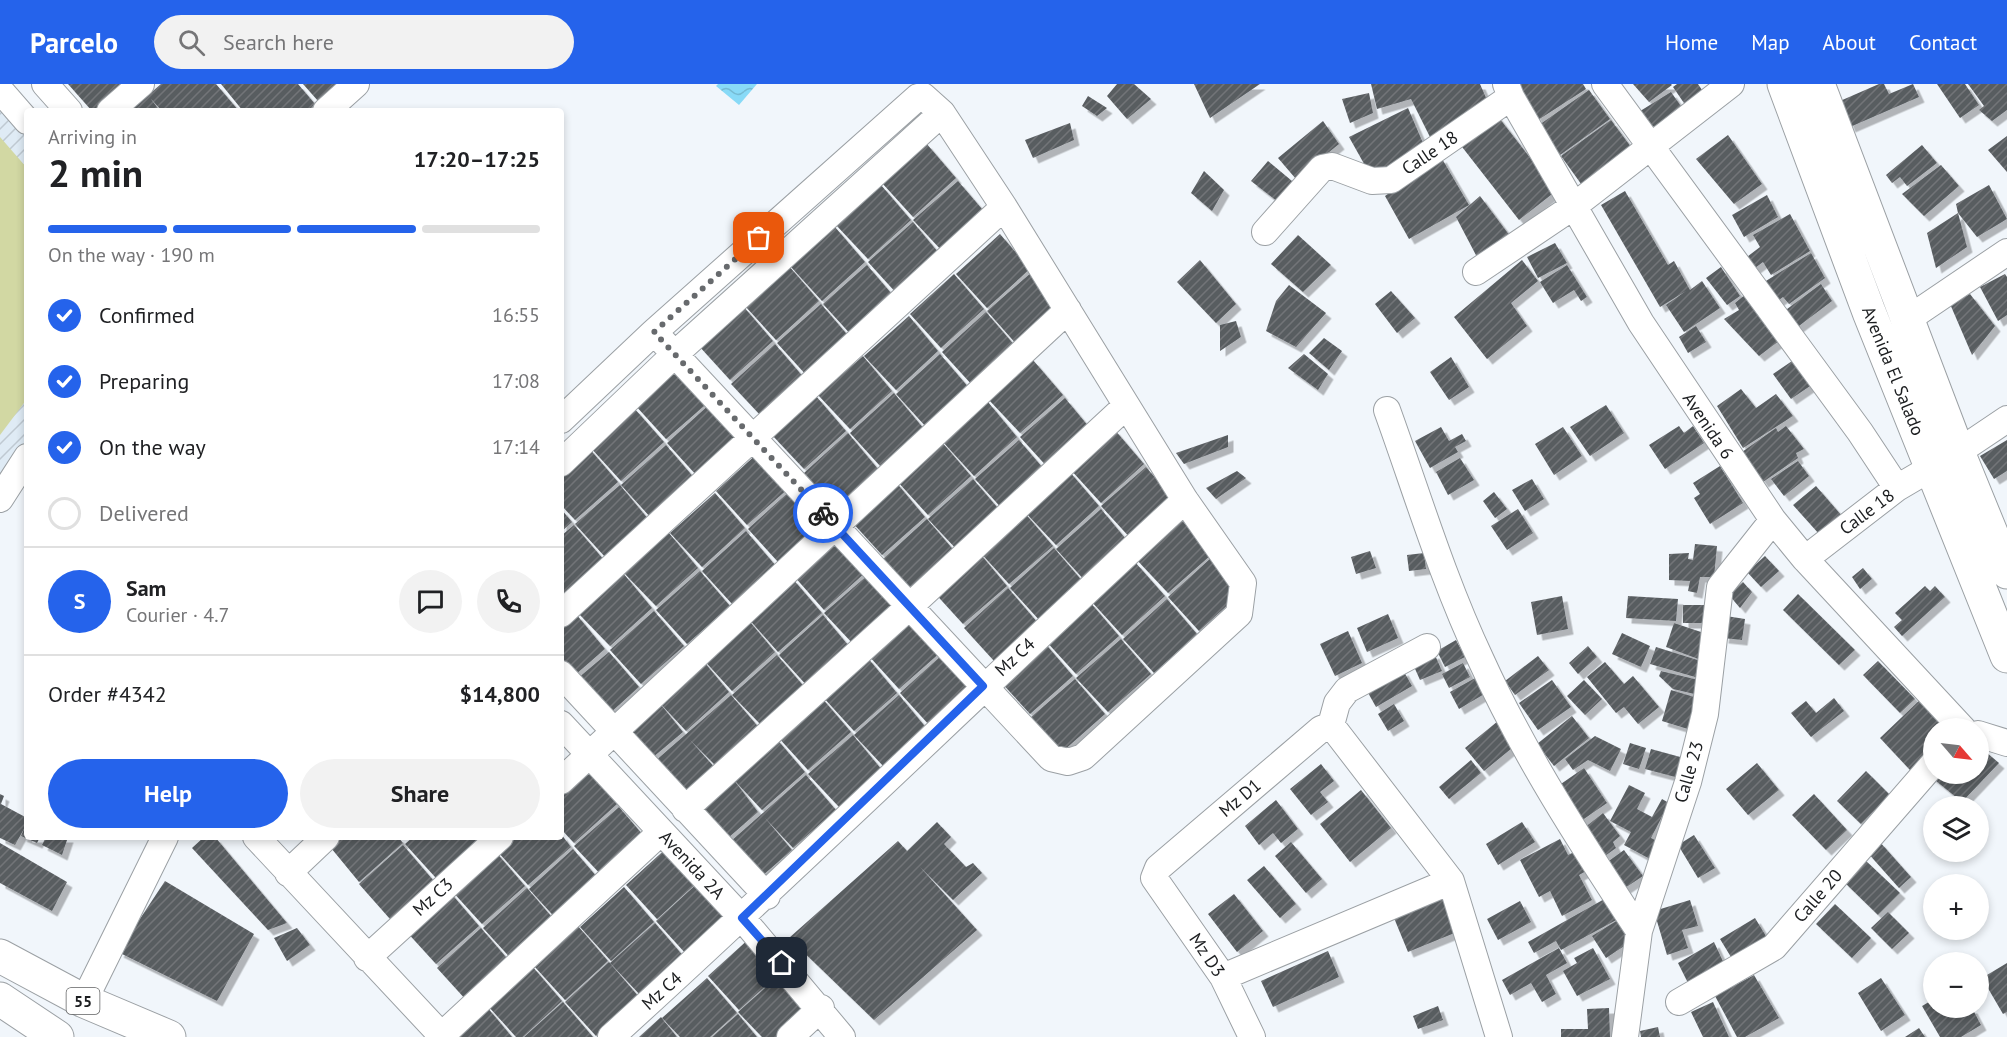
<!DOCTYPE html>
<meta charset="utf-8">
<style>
body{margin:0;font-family:"PT Sans",sans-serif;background:#f2f2f2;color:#202124;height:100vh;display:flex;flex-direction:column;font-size:22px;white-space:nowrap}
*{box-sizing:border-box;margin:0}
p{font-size:20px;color:#757577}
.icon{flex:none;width:33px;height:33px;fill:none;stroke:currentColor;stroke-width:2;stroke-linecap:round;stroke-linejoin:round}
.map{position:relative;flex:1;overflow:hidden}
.side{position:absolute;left:24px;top:24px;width:540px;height:732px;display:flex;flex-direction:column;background:#fff;border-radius:6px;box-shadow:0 3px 9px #0003}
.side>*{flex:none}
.needle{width:39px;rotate:118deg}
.fabs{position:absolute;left:1923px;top:634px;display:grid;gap:12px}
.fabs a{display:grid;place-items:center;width:66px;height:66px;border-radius:50%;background:#fff;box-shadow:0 3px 9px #0003;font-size:30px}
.pin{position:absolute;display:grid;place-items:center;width:51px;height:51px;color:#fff;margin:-26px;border-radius:12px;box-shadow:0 3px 9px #0006}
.courier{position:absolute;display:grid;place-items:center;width:60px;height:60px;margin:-30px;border:4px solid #2563eb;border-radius:50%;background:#fff;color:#222;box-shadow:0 2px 8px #0007}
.head em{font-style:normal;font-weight:700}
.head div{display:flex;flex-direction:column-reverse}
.head{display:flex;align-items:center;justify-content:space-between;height:102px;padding:0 24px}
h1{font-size:39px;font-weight:700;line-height:45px}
.bar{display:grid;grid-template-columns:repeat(4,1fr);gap:9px 6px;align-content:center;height:72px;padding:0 24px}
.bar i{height:8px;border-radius:4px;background:#e0e0e0}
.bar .on{background:#2563eb}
.bar p{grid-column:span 4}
.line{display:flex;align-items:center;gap:15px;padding:0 24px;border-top:2px solid #e0e0e0}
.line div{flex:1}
.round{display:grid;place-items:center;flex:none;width:63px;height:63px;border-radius:32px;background:#f2f2f2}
ol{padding:0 24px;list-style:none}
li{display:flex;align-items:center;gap:18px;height:66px}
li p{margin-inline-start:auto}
li .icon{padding:6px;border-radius:50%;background:#2563eb;color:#fff;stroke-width:4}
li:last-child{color:#757577}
li i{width:33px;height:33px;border:3px solid #e0e0e0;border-radius:50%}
.action{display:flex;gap:12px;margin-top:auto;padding:12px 24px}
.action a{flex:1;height:69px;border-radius:36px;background:#2563eb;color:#fff;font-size:24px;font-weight:700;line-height:69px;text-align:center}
.action a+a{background:#f2f2f2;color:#202124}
header{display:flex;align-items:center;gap:36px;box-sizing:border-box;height:84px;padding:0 30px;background:#2563eb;color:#fff}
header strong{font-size:28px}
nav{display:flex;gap:33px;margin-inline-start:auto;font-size:21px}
.search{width:420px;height:54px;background:#f2f2f2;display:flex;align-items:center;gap:15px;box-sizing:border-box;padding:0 21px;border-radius:33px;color:#757577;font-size:22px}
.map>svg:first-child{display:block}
</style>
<header>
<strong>Parcelo</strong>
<div class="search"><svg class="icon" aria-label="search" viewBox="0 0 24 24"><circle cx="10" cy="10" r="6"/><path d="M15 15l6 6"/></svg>Search here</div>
<nav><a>Home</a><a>Map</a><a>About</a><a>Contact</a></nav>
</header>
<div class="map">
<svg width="2007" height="953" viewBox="0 0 2007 953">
<defs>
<pattern id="industrial-furrows" width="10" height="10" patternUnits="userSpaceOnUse" patternTransform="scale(1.5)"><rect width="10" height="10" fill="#dfebf5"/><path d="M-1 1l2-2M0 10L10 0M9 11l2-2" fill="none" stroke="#bfc9d2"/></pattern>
<pattern id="water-waves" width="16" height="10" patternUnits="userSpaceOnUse" patternTransform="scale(1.5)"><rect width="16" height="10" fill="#88daf7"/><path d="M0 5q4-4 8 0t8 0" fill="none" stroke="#75bbd3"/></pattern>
<pattern id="building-hatch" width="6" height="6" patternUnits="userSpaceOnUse" patternTransform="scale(1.5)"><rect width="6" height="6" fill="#595d61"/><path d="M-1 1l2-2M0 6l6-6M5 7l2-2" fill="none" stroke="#727578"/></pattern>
<filter id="shadow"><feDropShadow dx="5.5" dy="5.5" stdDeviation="0" flood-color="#0004"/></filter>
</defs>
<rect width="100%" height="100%" fill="#f1f6fb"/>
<path fill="url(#industrial-furrows)" d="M0 20 27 52V354L0 395Z"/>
<path fill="#d2d8a3" d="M0 53 27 84V315L0 351Z"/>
<path fill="url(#water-waves)" d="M718 0H757L739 21 716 2Z"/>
<path fill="url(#building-hatch)" filter="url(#shadow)" d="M68 0H141L110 27H92Z
M161 0H216L239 27H162L151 15 160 27H130Z
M221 0H298L315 20 308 27H243Z
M303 0H340L319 18Z
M1117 0H1134L1151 15 1127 35 1107 12Z
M1194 0H1260L1210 34Z
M1371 0H1480L1490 23 1433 59 1411 15 1377 25Z
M1518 0H1583L1586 5 1538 36Z
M1633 0H1671L1672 1 1649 18Z
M1677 0H1698L1704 9 1686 22 1673 3Z
M1879 0H1884L1889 10 1913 0 1919 13 1850 43 1840 17Z
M1937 0H1965L1979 21 1960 34Z
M1968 0H2007V26L1992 37 1979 26 1984 22Z
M1589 6 1610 35 1560 71 1539 41Z
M1671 8 1683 25 1652 47 1637 29Z
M1369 9 1373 29 1350 39 1342 15Z
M1088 12 1107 24 1097 32 1082 22Z
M1408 24 1426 66 1372 94 1349 53Z
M1496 30 1556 107 1519 136 1459 59Z
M1611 36 1634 67 1584 104 1561 72Z
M1323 37 1339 60 1296 95 1278 74Z
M1070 39 1074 56 1033 74 1025 56Z
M1728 51 1762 100 1734 120 1696 75Z
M2007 52V88L1988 66Z
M926 59 956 94 913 133 882 99Z
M1922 61 1937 79 1907 102 1900 93 1892 99 1886 91Z
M1441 73 1469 121 1409 155 1385 112Z
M1268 77 1298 102 1282 121 1251 97Z
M1941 81 1959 102 1924 132 1902 110Z
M1204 87 1224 106 1212 127 1191 109Z
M958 97 988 132 945 170 913 136Z
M881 101 911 136 868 175 836 141Z
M1989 101 2007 135 1977 153 1958 129 1956 120Z
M1625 107 1668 181 1674 177 1690 206 1702 197 1720 224 1684 248 1666 221 1686 207 1660 223 1601 121Z
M1767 111 1778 133 1744 153 1732 131Z
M1480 112 1513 156 1478 175 1456 133Z
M1958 129 1967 163 1936 184 1927 149Z
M1790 130 1810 167 1771 191 1763 178 1751 187 1743 176 1760 163 1753 151Z
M913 138 943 174 899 212 868 178Z
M835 143 865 178 822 217 791 183Z
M1000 150 1030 185 987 224 956 190Z
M1298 151 1331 181 1303 208 1271 180Z
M1555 159 1567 179 1538 194 1527 173Z
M1811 169 1825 194 1789 220 1783 213 1775 219 1761 200Z
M1200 176 1236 220 1216 239 1177 198Z
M1522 176 1538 197 1511 219 1527 242 1487 275 1454 233Z
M867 181 897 216 854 254 823 220Z
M1567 181 1587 213 1581 217 1574 206 1553 219 1540 198Z
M789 182 819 217 776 256 745 222Z
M1721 183 1740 212 1727 221 1706 194Z
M1032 188 1062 223 1018 262 987 227Z
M954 190 984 225 941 264 910 230Z
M2005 190 2007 193V231L1998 237 1980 203Z
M1821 200 1832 217 1795 245 1783 228Z
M1289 201 1326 229 1296 263 1266 247 1276 217Z
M1391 207 1415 234 1397 249 1375 220Z
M1746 210 1779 257 1759 272 1724 235 1739 226 1735 219Z
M1970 210 1995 242 1972 271 1950 220Z
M821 220 851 255 808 293 777 259Z
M743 222 773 257 730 296 699 262Z
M986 228 1016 263 973 302 942 268Z
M909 232 938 267 896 306 864 272Z
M1236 237 1241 253 1220 267V241Z
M1696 242 1706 258 1688 269 1679 253Z
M1324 254 1342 267 1329 286 1309 269Z
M775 260 805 295 762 333 731 300Z
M940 270 970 305 927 344 896 310Z
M1304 270 1328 290 1318 306 1288 284Z
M863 272 892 307 850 345 818 311Z
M1451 273 1469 303 1449 316 1430 288Z
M1795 275 1813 300 1791 315 1773 290Z
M1033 276 1063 311 1020 349 989 316Z
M680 281 710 317 666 355 635 321Z
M1741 305 1756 324 1776 310 1793 332 1743 364 1717 322Z
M894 309 924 345 881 383 850 349Z
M816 312 846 347 804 385 772 351Z
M1065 314 1094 349 1051 387 1020 353Z
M988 318 1017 353 974 392 943 358Z
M711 319 741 354 698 393 667 359Z
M1606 321 1624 349 1590 372 1570 343Z
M634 324 664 358 621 397 590 363Z
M1679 342 1684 349 1693 342 1704 359 1665 385 1649 361Z
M1786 342 1804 365 1796 369 1798 374 1763 398 1742 368 1776 344 1778 348Z
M1441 343 1449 357 1462 350 1466 357 1455 363 1458 368 1430 384 1415 357Z
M1563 343 1582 372 1554 391 1535 360Z
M1114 345 1144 380 1101 419 1070 385Z
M848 349 878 385 835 423 804 389Z
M1228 351V363L1184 380 1176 369Z
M1019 356 1049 391 1006 429 975 395Z
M2007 356V387L1994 395 1980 372Z
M941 357 971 392 928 431 897 397Z
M666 361 696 396 652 435 621 401Z
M588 363 618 398 575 436 561 421V387Z
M760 367 790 403 747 441 716 407Z
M1460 374 1474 396 1448 411 1436 388Z
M1798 377 1809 392 1784 412 1771 395Z
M1720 382 1743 419 1710 440 1694 414 1700 410 1693 399Z
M1146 383 1176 418 1133 457 1101 422Z
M1069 387 1099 422 1056 461 1024 427Z
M1237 387 1246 394 1216 415 1206 404Z
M973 395 1003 430 960 469 928 435Z
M1532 395 1544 415 1525 427 1512 406Z
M895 397 925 433 882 471 851 437Z
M620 401 649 436 606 474 575 440Z
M1816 402 1842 432 1820 451 1793 421Z
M792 405 822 440 779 479 748 445Z
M1494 408 1507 425 1495 434 1483 417Z
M715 409 745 444 702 483 670 449Z
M561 425 572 438 561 448Z
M1101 425 1130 460 1087 499 1056 465Z
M1518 425 1533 449 1507 466 1491 442Z
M1023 427 1053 462 1009 500 978 466Z
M927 435 957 470 914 509 883 475Z
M1181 435 1211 471 1168 509 1136 475Z
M574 441 604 476 561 514V452Z
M746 447 776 482 733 521 702 487Z
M669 449 698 484 656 522 624 489Z
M837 452 867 487 824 526 793 491Z
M1695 460 1717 462 1714 493H1700L1697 509 1688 507 1690 497 1669 496V470L1689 469 1688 475 1693 476Z
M1054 464 1084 499 1041 538 1010 504Z
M977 466 1007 502 963 540 932 506Z
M1370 467 1376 484 1356 490 1351 473Z
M1424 469 1426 485 1409 487 1407 471Z
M1765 472 1779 487 1761 503 1747 488Z
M1212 473 1242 508 1199 547 1168 513Z
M1135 478 1165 512 1122 551 1091 517Z
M1863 484 1872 495 1860 505 1852 493Z
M700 487 730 522 687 560 656 526Z
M623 489 652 524 610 562 578 529Z
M869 490 898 525 856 563 824 529Z
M792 494 822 529 778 568 747 533Z
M1743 498 1752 508 1740 524 1729 511Z
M1925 502 1930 507 1935 502 1945 513 1902 552 1894 543 1902 536 1895 529Z
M1008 504 1038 539 995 578 964 544Z
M1798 510 1855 566 1839 581 1783 526Z
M1562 512 1568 545 1537 551 1531 518Z
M1628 512 1678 515 1676 537 1626 534Z
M1167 515 1197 550 1154 589 1123 555Z
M1089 517 1119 552 1076 590 1045 556Z
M1683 521H1704V539H1683Z
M654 527 684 562 641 600 610 566Z
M576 530 605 565 575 591 561 576V542Z
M1388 530 1398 554 1367 568 1357 544Z
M823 531 853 567 810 605 779 571Z
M913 531 942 567 899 605 868 571Z
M1726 532 1745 535 1742 556 1723 554Z
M746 533 775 568 732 607 701 573Z
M1674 539 1710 551 1701 576 1666 563Z
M1348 547 1362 579 1335 592 1320 560Z
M1622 549 1650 562 1641 583 1612 570Z
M1121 555 1151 590 1108 628 1076 594Z
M1456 556 1465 573 1445 583 1437 567Z
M1043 557 1073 592 1030 630 999 596Z
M1588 562 1597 573 1578 590 1569 579Z
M1656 563 1707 579 1702 595 1650 580Z
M609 568 639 603 609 630 577 595Z
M944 569 974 604 931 643 900 609Z
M1434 569 1442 587 1420 596 1412 578Z
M777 571 807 606 764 644 732 611Z
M1538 572 1549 586 1515 611 1505 597Z
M700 573 729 608 686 647 658 617 683 648 652 674 625 643Z
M867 573 897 609 854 647 823 613Z
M1878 577 1915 615 1900 629 1863 591Z
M1605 578 1624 600 1633 592 1659 623 1638 640 1624 623 1616 629 1587 593Z
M1463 579 1470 593 1449 604 1442 590Z
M1403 586 1412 602 1376 623 1367 607Z
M1661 587 1707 598 1703 612 1673 605 1659 592Z
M1477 593 1486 609 1459 625 1450 608Z
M1075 595 1105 630 1062 668 1030 634Z
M1552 596 1571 623 1538 646 1519 619Z
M1584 596 1602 615 1585 631 1567 612Z
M1671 606 1701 615 1691 646 1662 637Z
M731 611 761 646 718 684 690 656 717 686 686 713 654 678Z
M899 611 928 646 886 685 854 651Z
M821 613 851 648 808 686 777 652Z
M1923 613 1952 645H1934V663L1910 686 1880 654Z
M1834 614 1844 627 1811 653 1791 629 1806 617 1816 629Z
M1394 620 1404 637 1388 647 1378 630Z
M1572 632 1589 654 1554 682 1537 660Z
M1498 637 1517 660 1484 687 1465 664Z
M853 651 882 686 840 724 808 690Z
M1595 652 1621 665 1610 687 1588 676 1573 686 1565 675Z
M775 653 805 688 762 726 734 696 758 728 728 754 701 723Z
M1630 659 1646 664 1639 685 1623 680Z
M1980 663 1999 679 1962 718 1930 692 1978 690Z
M1651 665 1684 674 1679 694 1645 685Z
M1471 676 1481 689 1449 715 1439 703Z
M1757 679 1779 706 1748 731 1726 705Z
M1321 680 1334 697 1320 708 1328 718 1311 731 1290 705Z
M1584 684 1607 719 1581 737 1558 702Z
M587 686 617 720 574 759 561 745V709Z
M1866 687 1890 711 1861 740 1837 717Z
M806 691 836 726 793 764 765 734 792 766 762 792 730 758Z
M1629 701 1645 709 1637 725 1652 733 1662 715 1669 719 1651 754 1659 758 1650 775 1624 761 1631 748 1610 737Z
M1361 706 1391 744 1350 778 1320 740Z
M0 710 4 712 1 720 27 734V753H40L37 759 21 752 25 743 15 761 0 754Z
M1814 710 1847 746 1826 766 1792 731Z
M1276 716 1298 745 1281 759 1273 749 1259 761 1245 742Z
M619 723 649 758 606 796 574 762Z
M1603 729 1620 752 1613 758 1616 764 1605 772 1584 744Z
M937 738 951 753 944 760 966 783 973 779 982 789 953 816 920 783 977 846 874 936 789 854 898 757 907 767Z
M1522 738 1535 758 1498 781 1486 760Z
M561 750 571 763 528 801 497 767 513 753H561Z
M1694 751 1715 784 1698 794 1678 761Z
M46 753H68L62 771 42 761Z
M204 753H215L287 839 268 846 192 764Z
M322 753H398L403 759 359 798Z
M413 753H477L479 756 436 794 405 760Z
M1560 755 1568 771 1578 766 1588 786 1579 791 1592 816 1562 832 1550 807 1539 813 1520 776Z
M1879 757 1911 793 1899 804 1867 768Z
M1291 758 1322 795 1306 809 1275 772Z
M0 759 67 798 52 827 0 799Z
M403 761 433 796 390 835 359 800Z
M670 761 700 796 657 835 626 801Z
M573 765 603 800 560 839 529 805Z
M1624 766 1643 792 1625 804 1606 779Z
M495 767 525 802 482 840 451 806Z
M1864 775 1900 809 1878 831 1843 797Z
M1264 782 1296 820 1280 834 1247 796Z
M165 797 254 850 217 917 118 868Z
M700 797 730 832 687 871 656 837Z
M624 803 654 838 611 877 580 843Z
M527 804 557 839 514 878 483 844Z
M449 807 479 842 436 880 405 846Z
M1234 810 1263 847 1237 868 1208 830Z
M1608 813 1620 834 1561 866 1556 857 1534 869 1528 858Z
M1443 814 1457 848 1408 868 1394 834Z
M1690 816 1698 842 1682 846 1688 864 1667 871 1654 827Z
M1520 817 1531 838 1498 856 1487 835Z
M1835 820 1871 854 1852 874 1816 840Z
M1888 828 1909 849 1892 865 1871 844Z
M1755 834 1769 857 1734 878 1720 855Z
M1618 836 1632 857 1606 874 1592 852Z
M655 839 685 874 642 913 610 879Z
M578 842 608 877 565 916 534 882Z
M297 844 310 861 287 877 274 854Z
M481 844 511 879 468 918 437 884Z
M752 852 782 887 739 926 708 892Z
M1714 858 1727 886 1692 907 1678 879Z
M1559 864 1567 879 1546 891 1556 910 1542 918 1531 899 1510 911 1502 896Z
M1593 864 1610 895 1577 912 1563 887 1577 879 1574 874Z
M1328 867 1339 893 1273 923 1261 897Z
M609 878 639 913 596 952 565 918Z
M2007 879V928L2003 930 1982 894Z
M532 882 562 917 523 953H516L488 922Z
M783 888 813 923 780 953H762L738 928Z
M1754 891 1779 934 1745 953H1737L1715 912Z
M707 894 737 929 710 953H680L662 934Z
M1881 894 1905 931 1881 947 1858 909Z
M1934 915V924H1972L1981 941 1961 953H1940L1922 922Z
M563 918 593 953H524Z
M1713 918 1729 953H1703L1691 928Z
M1438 922 1443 936 1418 945 1413 932Z
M487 923 512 953H459L456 950Z
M1609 924 1610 953H1561V945H1588L1587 925Z
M738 930 757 953H712Z
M661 933 677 953H639Z
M1658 943 1660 953H1641L1640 947Z
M1919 944 1925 953H1905Z"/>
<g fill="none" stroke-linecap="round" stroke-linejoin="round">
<defs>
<path id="street" d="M45 0 69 27
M1506 0 1511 13 1641 239 1773 436 1805 475 1963 645
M1605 0 1860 348 1897 404
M0 6 27 37
M110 27 141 0
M326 27 356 0
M1265 148 1322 84 1332 82 1372 97 1391 96 1511 13
M1476 188 1574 122 1731 0
M1908 235 2007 168
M1387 326C1417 409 1443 496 1481 576 1524 671 1582 760 1639 847
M561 336 654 248 918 13 923 12 942 29 1004 123 1185 416 1243 499 1239 530 1083 673 1068 678 1051 674 654 248
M1958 368 2007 335
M561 379 675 270 942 29
M0 415 27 373
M1805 475 1897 404 1931 384
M561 530 1004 123
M561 590 767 812
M561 640 742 834 842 953
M1331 641 1451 797 1499 953
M1331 641 1337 619 1347 606 1427 563
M1978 650 2007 659
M561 697 1068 226
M685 725 910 522 1126 322
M256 753 443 953
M288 789 326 753
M367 874 500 753
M1223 893 1451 797
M84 917 165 753
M1679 918 1774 863 1934 679
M441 952 661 748
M611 953C805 777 992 594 1185 416
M790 953 821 924
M1252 953 1223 893 1154 794 1158 784 1321 645 1331 641
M1625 953 1639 847 1688 698 1705 630 1720 503 1773 436"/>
<path id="primary" d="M1784 0 1869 228 2007 572
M1818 0 1958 368 2007 488"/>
<path id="highway" d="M0 872 84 917 169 953
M0 915 57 953"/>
</defs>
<use href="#street" stroke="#9ba0a4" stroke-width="28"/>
<use href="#primary" stroke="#9ba0a4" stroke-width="35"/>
<use href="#highway" stroke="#9ba0a4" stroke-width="35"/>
<use href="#street" stroke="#fff" stroke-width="26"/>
<use href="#primary" stroke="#fff" stroke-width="33"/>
<use href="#highway" stroke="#fff" stroke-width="33"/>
</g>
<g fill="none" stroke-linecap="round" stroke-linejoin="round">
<path stroke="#676a6d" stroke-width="6" stroke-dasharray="0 10.8" d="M759 154 654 248 823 429"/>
<path stroke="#2563eb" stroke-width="8" d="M782 879 742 834 983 602 823 429"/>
</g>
<g text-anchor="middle" stroke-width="6" stroke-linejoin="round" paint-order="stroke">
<rect fill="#fff" stroke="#606263" stroke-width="1.5" x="66.5" y="904" width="33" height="26" rx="4.5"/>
<g font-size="16" font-weight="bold" fill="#1c1e20">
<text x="83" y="923">55</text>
</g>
<g font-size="18" fill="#1c1e20" stroke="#fff">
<text transform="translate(1430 69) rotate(-34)" y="6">Calle 18</text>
<text transform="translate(1893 287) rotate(68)" y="6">Avenida El Salado</text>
<text transform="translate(1708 342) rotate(56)" y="6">Avenida 6</text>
<text transform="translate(1867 428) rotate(-37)" y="6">Calle 18</text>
<text transform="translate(1015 573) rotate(-43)" y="6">Mz C4</text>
<text transform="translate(1689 688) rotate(-74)" y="6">Calle 23</text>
<text transform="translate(1240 714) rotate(-40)" y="6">Mz D1</text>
<text transform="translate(692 781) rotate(47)" y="6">Avenida 2A</text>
<text transform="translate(1818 812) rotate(-49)" y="6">Calle 20</text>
<text transform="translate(433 813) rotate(-42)" y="6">Mz C3</text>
<text transform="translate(1207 871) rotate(56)" y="6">Mz D3</text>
<text transform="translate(662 907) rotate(-42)" y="6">Mz C4</text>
</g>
</g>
</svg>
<div class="fabs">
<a><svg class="needle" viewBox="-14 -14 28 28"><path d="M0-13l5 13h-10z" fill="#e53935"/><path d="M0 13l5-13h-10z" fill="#757577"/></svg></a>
<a><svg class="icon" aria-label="layers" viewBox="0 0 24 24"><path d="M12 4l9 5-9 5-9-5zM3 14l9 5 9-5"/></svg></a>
<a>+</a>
<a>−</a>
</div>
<div class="pin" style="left:759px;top:154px;background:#ea580c"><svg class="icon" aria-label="bag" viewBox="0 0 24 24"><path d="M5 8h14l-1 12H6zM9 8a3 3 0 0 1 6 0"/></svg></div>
<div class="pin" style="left:782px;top:879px;background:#1f2937"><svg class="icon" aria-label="home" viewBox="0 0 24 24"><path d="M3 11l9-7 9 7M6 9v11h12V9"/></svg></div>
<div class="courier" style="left:823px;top:429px"><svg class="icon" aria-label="bike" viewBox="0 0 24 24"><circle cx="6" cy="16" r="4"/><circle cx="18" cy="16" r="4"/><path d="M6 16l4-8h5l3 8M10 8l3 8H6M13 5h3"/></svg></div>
<section class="side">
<div class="head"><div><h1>2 min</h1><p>Arriving in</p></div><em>17:20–17:25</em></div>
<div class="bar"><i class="on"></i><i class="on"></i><i class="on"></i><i></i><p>On the way · 190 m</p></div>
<ol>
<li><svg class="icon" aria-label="check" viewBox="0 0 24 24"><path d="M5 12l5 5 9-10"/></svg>Confirmed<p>16:55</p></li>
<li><svg class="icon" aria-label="check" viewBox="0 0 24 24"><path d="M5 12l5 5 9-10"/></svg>Preparing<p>17:08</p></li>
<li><svg class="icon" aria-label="check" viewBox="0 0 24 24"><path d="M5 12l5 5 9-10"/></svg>On the way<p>17:14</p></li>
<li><i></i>Delivered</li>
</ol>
<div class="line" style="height:108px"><b class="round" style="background:#2563eb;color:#fff">S</b><div><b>Sam</b><p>Courier · 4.7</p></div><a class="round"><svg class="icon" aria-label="chat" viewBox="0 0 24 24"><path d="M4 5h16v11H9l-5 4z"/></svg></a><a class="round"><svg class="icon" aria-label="phone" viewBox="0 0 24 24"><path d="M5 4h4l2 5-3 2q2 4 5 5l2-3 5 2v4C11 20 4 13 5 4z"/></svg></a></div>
<div class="line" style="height:78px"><div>Order #4342</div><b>$14,800</b></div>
<div class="action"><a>Help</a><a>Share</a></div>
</section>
</div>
